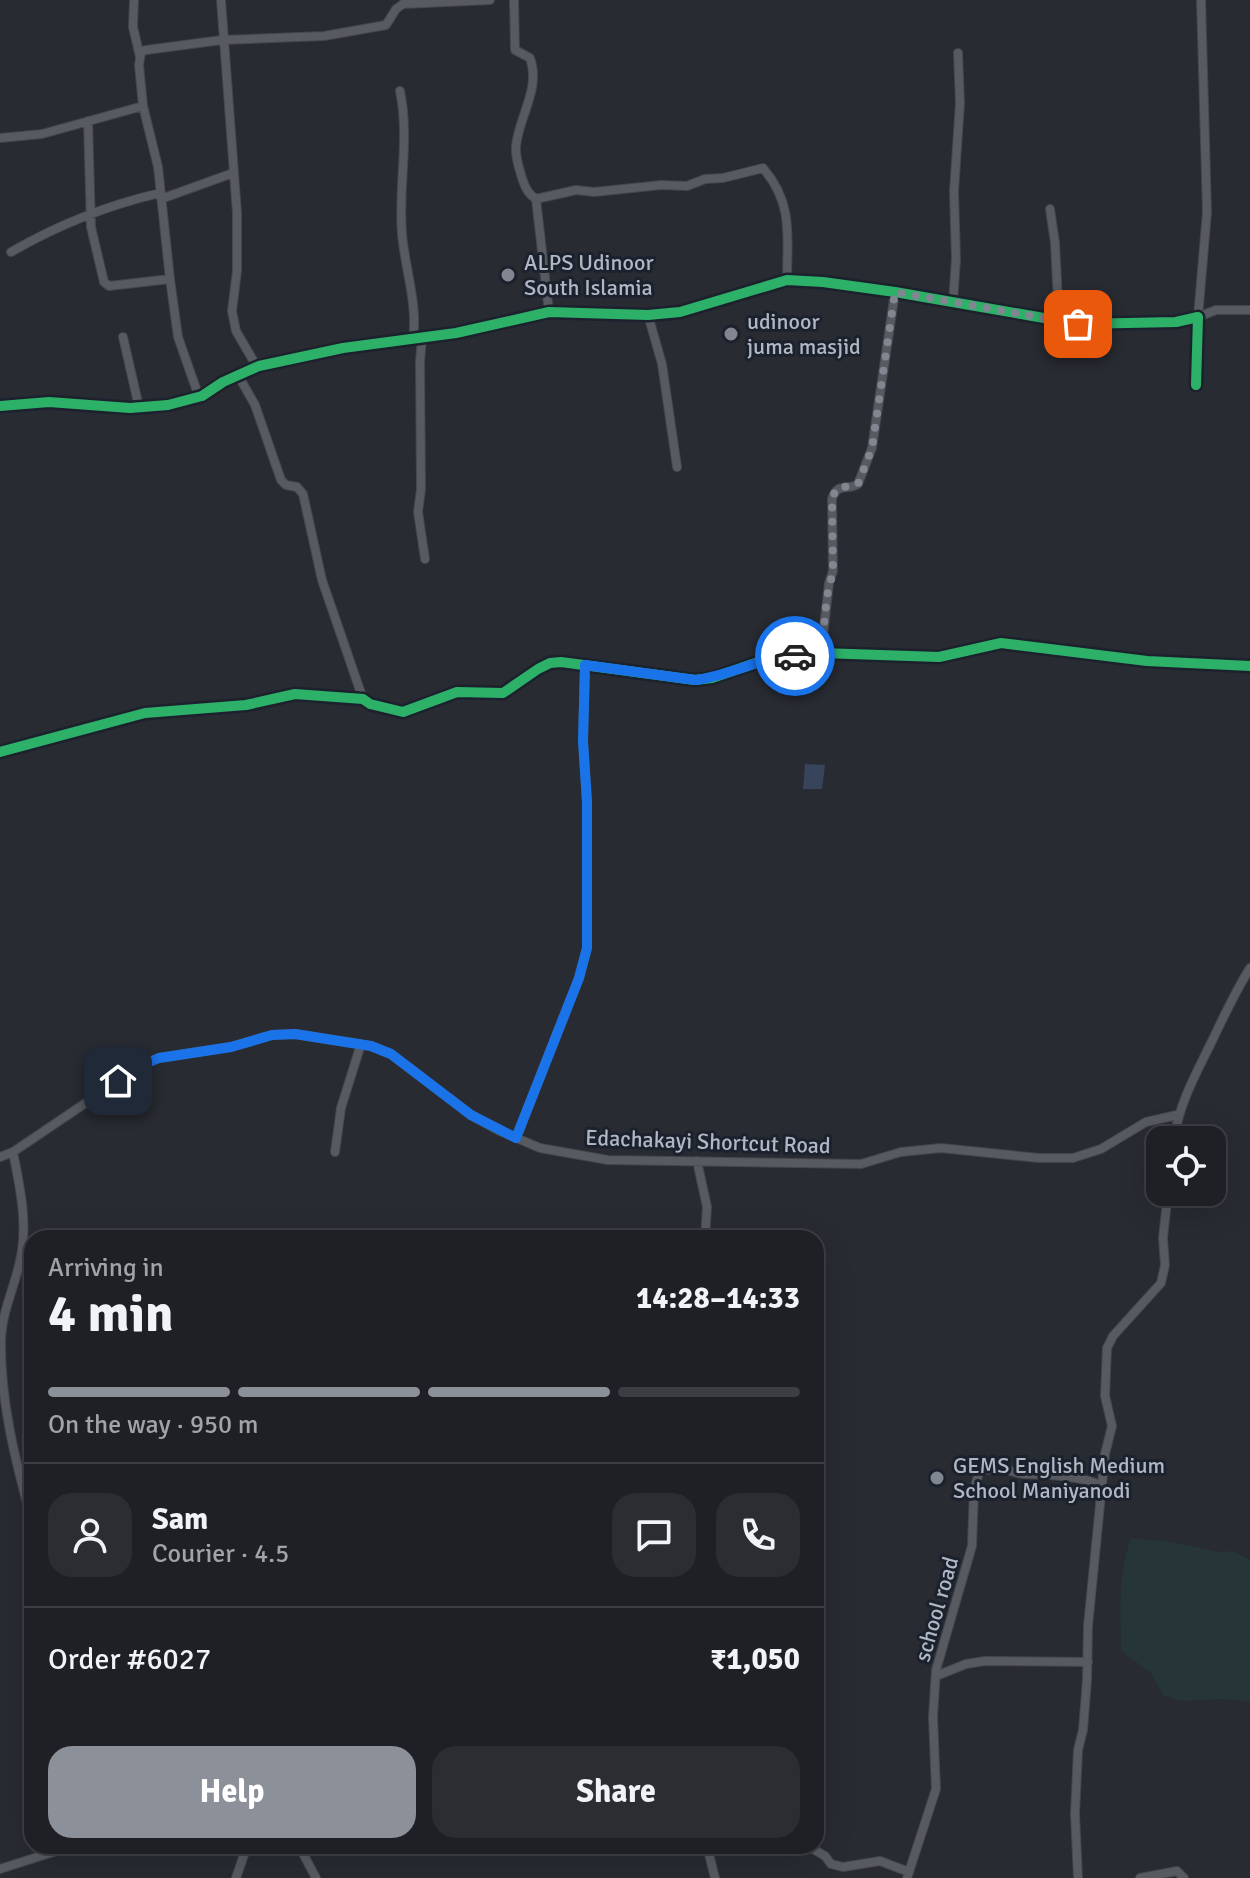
<!DOCTYPE html>
<meta charset="utf-8">
<style>
body{margin:0;font-family:Signika,sans-serif;background:#2b2d32;color:#f1f3f6;height:100vh;display:flex;flex-direction:column;font-size:30px;white-space:nowrap}
*{box-sizing:border-box;margin:0}
p{font-size:26px;color:#a1a3a7}
.icon{flex:none;width:44px;height:44px;fill:none;stroke:currentColor;stroke-width:2;stroke-linecap:round;stroke-linejoin:round}
.map{position:relative;flex:1;overflow:hidden}
.panel{position:absolute;left:24px;top:1230px;width:800px;height:624px;display:flex;flex-direction:column;background:#1e2026;border-radius:24px;box-shadow:0 8px 32px #0002,0 0 0 2px #3c3e43}
.panel>*{flex:none}
.fabs{position:absolute;left:1146px;top:1126px;display:grid;gap:16px}
.fabs a{display:grid;place-items:center;width:80px;height:80px;border-radius:16px;background:#1e2026;box-shadow:0 8px 32px #0002,0 0 0 2px #3c3e43;font-size:40px}
.pin{position:absolute;display:grid;place-items:center;width:68px;height:68px;color:#fff;margin:-34px;border-radius:16px;box-shadow:0 4px 12px #0006}
.courier{position:absolute;display:grid;place-items:center;width:80px;height:80px;margin:-40px;border:6px solid #1a73e8;border-radius:50%;background:#fff;color:#222;box-shadow:0 2px 10px #0007}
.summary em{font-style:normal;font-weight:800}
.summary div{display:flex;flex-direction:column-reverse}
.summary{display:flex;align-items:center;justify-content:space-between;height:136px;padding:0 24px}
h1{font-size:52px;font-weight:800;line-height:60px}
.bar{display:grid;grid-template-columns:repeat(4,1fr);gap:12px 8px;align-content:center;height:96px;padding:0 24px}
.bar i{height:10px;border-radius:6px;background:#3c3e43}
.bar .on{background:#8c9099}
.bar p{grid-column:span 4}
.line{display:flex;align-items:center;gap:20px;padding:0 24px;border-top:2px solid #3c3e43}
.line div{flex:1}
.round{display:grid;place-items:center;flex:none;width:84px;height:84px;border-radius:24px;background:#2b2d32}
.button{display:flex;gap:16px;margin-top:auto;padding:16px 24px}
.button a{flex:1;height:92px;border-radius:24px;background:#8c9099;color:#fff;font-size:32px;font-weight:800;line-height:92px;text-align:center}
.button a+a{background:#2b2d32;color:#f1f3f6}
.map>svg:first-child{display:block}
</style>
<div class="map">
<svg width="1250" height="1878" viewBox="0 0 1250 1878">
<rect width="100%" height="100%" fill="#282b32"/>
<path fill="#263538" d="M1131 1538 1172 1542 1218 1552 1233 1551 1250 1560V1702L1224 1699 1181 1701 1163 1695 1151 1673 1121 1651C1121 1614 1117 1575 1131 1538Z"/>
<path fill="#37445c" d="M805 764 825 765 822 789H803Z"/>
<g fill="none" stroke-linecap="round" stroke-linejoin="round">
<defs>
<path id="minor" d="M134 0 133 27 140 57
M221 0 237 213V271L232 311 236 331 257 367
M514 0 515 50 530 58C541 89 519 116 516 146 515 157 519 168 522 178 525 187 528 194 536 199L549 312
M1201 0 1207 212 1198 317 1216 310H1250
M400 91C410 139 398 186 402 234 405 269 418 304 413 339
M143 106 158 167 170 279
M88 121 91 227 104 282 109 286 170 279 178 337 199 397
M0 138 42 134 143 106 139 65 141 52 146 50 222 40 324 36 386 25 396 9 403 4 490 0
M161 199 233 173
M536 199 576 190 594 192 661 185 687 186 705 179 723 178 763 168C794 204 787 237 787 280
M1050 209 1055 243 1059 321
M11 252C58 225 108 205 160 193
M953 302 956 259 954 191 960 103 958 53
M648 315 662 364 677 467
M123 337 139 407
M422 338 420 362 421 489 418 512 425 559
M238 375 255 405 281 480 286 485 297 487 303 494 322 580 363 699
M0 406 49 402 130 408 168 405 202 396 223 382 259 366 343 348 456 333 549 312 648 315 680 312 787 280 823 282 895 292 1078 324 1176 322 1198 317 1196 385
M821 653 829 583 833 571 832 499C837 482 847 491 858 484L872 448 895 292
M0 752 145 713 246 705 295 694 363 699 370 704 403 712 457 692 503 693 538 669 550 663 561 662 695 680 712 678 776 656 821 653 939 657 1001 643 1147 661 1250 666
M516 1138 579 978 587 948V802L583 741 585 665
M1174 1140C1179 1103 1196 1074 1212 1041 1224 1016 1235 992 1250 968
M13 1152C19 1183 27 1218 22 1250 18 1281 2 1308 1 1340 0 1401 16 1463 32 1522
M335 1152 341 1108 361 1044
M0 1157 13 1152 142 1065 159 1058 231 1047 272 1035 295 1034 371 1046 391 1054 471 1115 500 1131 540 1148 608 1160 861 1164 901 1152 941 1148 1039 1158H1073L1101 1149 1146 1122 1177 1115
M697 1161 707 1207 705 1238
M936 1676 966 1664 985 1661 1088 1662
M299 1846 316 1878
M707 1846 715 1878
M808 1846 825 1856 831 1864 843 1867 880 1861 909 1872
M0 1869 72 1846
M236 1878 247 1846
M907 1878 936 1789 933 1717 936 1670 972 1546 974 1489 980 1470C988 1470 998 1469 1006 1470 1013 1471 1018 1474 1025 1474 1050 1475 1079 1475 1102 1486
M1078 1878 1075 1814 1078 1750 1083 1730 1087 1680 1088 1626 1105 1454 1112 1426 1105 1396 1107 1348 1113 1336 1161 1283 1165 1265 1163 1238 1168 1192
M1140 1878 1177 1871 1184 1878"/>
</defs>
<use href="#minor" stroke="#44464b" stroke-width="10"/>
<use href="#minor" stroke="#575a61" stroke-width="8"/>
<defs>
<path id="cycleway" d="M0 406 49 402 130 408 168 405 202 396 223 382 259 366 343 348 456 333 549 312 648 315 680 312 787 280 823 282 895 292 1078 324 1176 322 1198 317 1196 385
M0 752 145 713 246 705 295 694 363 699 370 704 403 712 457 692 503 693 538 669 550 663 561 662 695 680 712 678 776 656 821 653 939 657 1001 643 1147 661 1250 666"/>
</defs>
<use href="#cycleway" stroke="#1c222d" stroke-width="15"/>
<use href="#cycleway" stroke="#2db169" stroke-width="10"/>
</g>
<g fill="none" stroke-linecap="round" stroke-linejoin="round">
<path stroke="#818691" stroke-width="8" stroke-dasharray="0 14.4" d="M795 656 821 653 827 596 833 571 832 499 836 489 858 484 872 448 895 292 1078 324"/>
<path stroke="#1a73e8" stroke-width="10" d="M118 1081 142 1065 159 1058 231 1047 272 1035 295 1034 371 1046 391 1054 471 1115 516 1138 579 978 587 948V802L583 741 585 665 695 680C730 676 760 657 795 656"/>
</g>
<g fill="#818691" stroke="#1c222d" stroke-width="3">
<circle cx="508" cy="275" r="8"/>
<circle cx="731" cy="334" r="8"/>
<circle cx="937" cy="1478" r="8"/>
</g>
<g text-anchor="middle" stroke-width="6" stroke-linejoin="round" paint-order="stroke">
<g font-size="22" fill="#b1b7c4" stroke="#1c222d" text-anchor="start">
<text x="524" y="270">ALPS Udinoor<tspan x="524" dy="25">South Islamia</tspan></text>
<text x="747" y="329">udinoor<tspan x="747" dy="25">juma masjid</tspan></text>
<text x="953" y="1473">GEMS English Medium<tspan x="953" dy="25">School Maniyanodi</tspan></text>
</g>
<g font-size="22" fill="#b1b7c4" stroke="#1c222d">
<text transform="translate(708 1141) rotate(2)" y="8">Edachakayi Shortcut Road</text>
<text transform="translate(936 1609) rotate(-74)" y="8">school road</text>
</g>
</g>
</svg>
<div class="fabs">
<a><svg class="icon" aria-label="locate" viewBox="0 0 24 24"><circle cx="12" cy="12" r="6"/><path d="M12 2v4M12 18v4M2 12h4M18 12h4"/></svg></a>
</div>
<div class="pin" style="left:1078px;top:324px;background:#ea580c"><svg class="icon" aria-label="bag" viewBox="0 0 24 24"><path d="M5 8h14l-1 12H6zM9 8a3 3 0 0 1 6 0"/></svg></div>
<div class="pin" style="left:118px;top:1081px;background:#1f2937"><svg class="icon" aria-label="home" viewBox="0 0 24 24"><path d="M3 11l9-7 9 7M6 9v11h12V9"/></svg></div>
<div class="courier" style="left:795px;top:656px"><svg class="icon" aria-label="car" viewBox="0 0 24 24"><path d="M5 17H2v-5l4-1 3-4h7l3 4 3 1v5h-3M9 17h6M6 11h13"/><circle cx="7" cy="17" r="2"/><circle cx="17" cy="17" r="2"/></svg></div>
<section class="panel">
<div class="summary"><div><h1>4 min</h1><p>Arriving in</p></div><em>14:28–14:33</em></div>
<div class="bar"><i class="on"></i><i class="on"></i><i class="on"></i><i></i><p>On the way · 950 m</p></div>
<div class="line" style="height:144px"><a class="round"><svg class="icon" aria-label="person" viewBox="0 0 24 24"><circle cx="12" cy="8" r="4"/><path d="M4 21q1-7 8-7t8 7"/></svg></a><div><b>Sam</b><p>Courier · 4.5</p></div><a class="round"><svg class="icon" aria-label="chat" viewBox="0 0 24 24"><path d="M4 5h16v11H9l-5 4z"/></svg></a><a class="round"><svg class="icon" aria-label="phone" viewBox="0 0 24 24"><path d="M5 4h4l2 5-3 2q2 4 5 5l2-3 5 2v4C11 20 4 13 5 4z"/></svg></a></div>
<div class="line" style="height:104px"><div>Order #6027</div><b>₹1,050</b></div>
<div class="button"><a>Help</a><a>Share</a></div>
</section>
</div>
